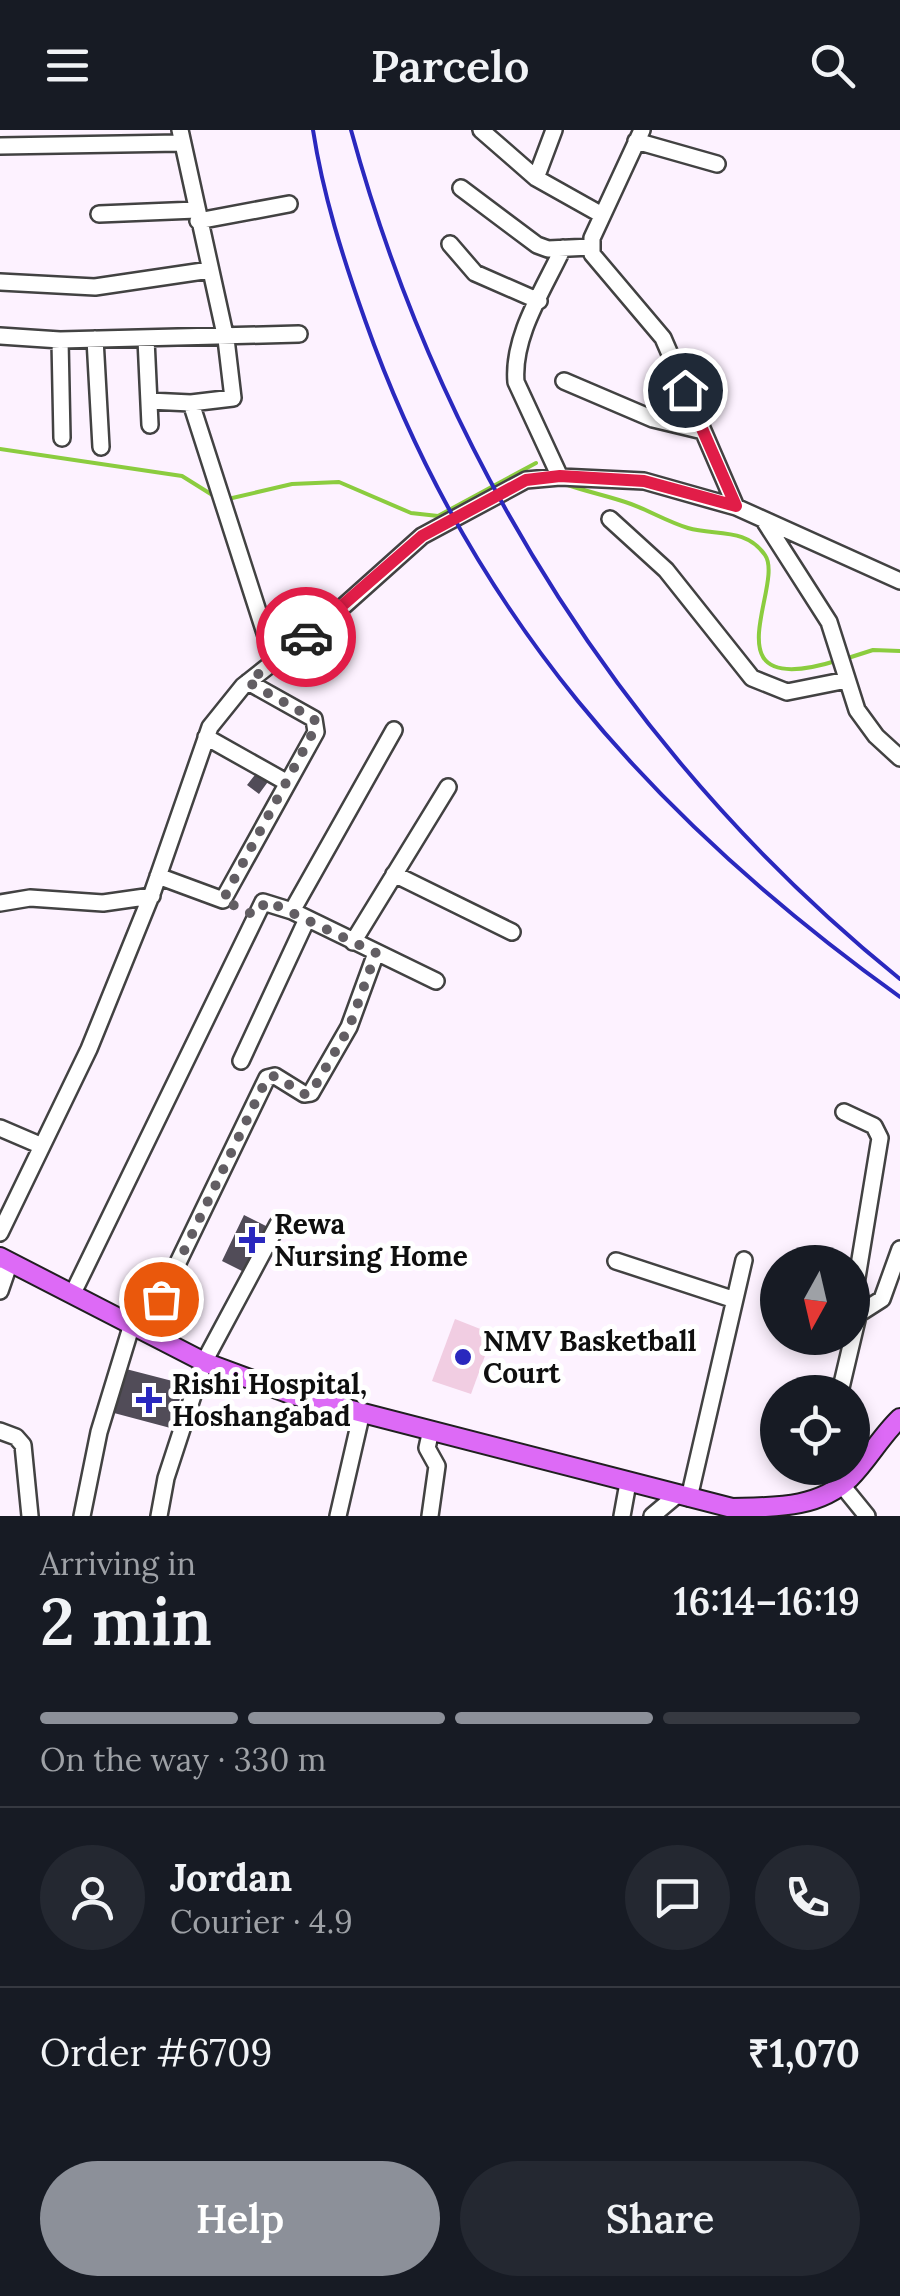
<!DOCTYPE html>
<meta charset="utf-8">
<style>
body{margin:0;font-family:Lora,serif;background:#242831;color:#f1f3f6;height:100vh;display:flex;flex-direction:column;font-size:38px;white-space:nowrap}
*{box-sizing:border-box;margin:0}
p{font-size:32px;color:#9ea1a6}
.icon{flex:none;width:55px;height:55px;fill:none;stroke:currentColor;stroke-width:2;stroke-linecap:round;stroke-linejoin:round}
.map{position:relative;height:1386px;overflow:hidden}
.sheet{display:flex;flex-direction:column;background:#171b24;flex:1}
.sheet>*{flex:none}
.needle{width:65px;rotate:188deg}
.buttons{position:absolute;left:760px;top:1115px;display:grid;gap:20px}
.buttons a{display:grid;place-items:center;width:110px;height:110px;border-radius:50%;background:#171b24;box-shadow:0 5px 15px #0003;font-size:50px}
.pin{position:absolute;display:grid;place-items:center;width:85px;height:85px;color:#fff;margin:-42px;border:5px solid #fff;border-radius:50%;box-shadow:0 2px 10px #0007}
.courier{position:absolute;display:grid;place-items:center;width:100px;height:100px;margin:-50px;border:8px solid #e11d48;border-radius:50%;background:#fff;color:#222;box-shadow:0 2px 12px #0007}
.summary em{font-style:normal;font-weight:600}
.summary div{display:flex;flex-direction:column-reverse}
.summary{display:flex;align-items:center;justify-content:space-between;height:170px;padding:0 40px}
h1{font-size:65px;font-weight:600;line-height:75px}
.bar{display:grid;grid-template-columns:repeat(4,1fr);gap:15px 10px;align-content:center;height:120px;padding:0 40px}
.bar i{height:12px;border-radius:8px;background:#363941}
.bar .selected{background:#8c9099}
.bar p{grid-column:span 4}
.line{display:flex;align-items:center;gap:25px;padding:0 40px;border-top:2px solid #363941}
.line div{flex:1}
.round{display:grid;place-items:center;flex:none;width:105px;height:105px;border-radius:52px;background:#242831}
.primary-button{display:flex;gap:20px;margin-top:auto;padding:20px 40px}
.primary-button a{flex:1;height:115px;border-radius:60px;background:#8c9099;color:#fff;font-size:40px;font-weight:600;line-height:115px;text-align:center}
.primary-button a+a{background:#242831;color:#f1f3f6}
header{display:flex;justify-content:space-between;align-items:center;height:130px;padding:0 40px;background:#171b24;font-size:45px;font-weight:600}
.map>svg:first-child{display:block}
</style>
<header><svg class="icon" aria-label="menu" viewBox="0 0 24 24"><path d="M4 6h16M4 12h16M4 18h16"/></svg>Parcelo<svg class="icon" aria-label="search" viewBox="0 0 24 24"><circle cx="10" cy="10" r="6"/><path d="M15 15l6 6"/></svg></header>
<div class="map">
<svg width="900" height="1386" viewBox="0 0 900 1386">
<rect width="100%" height="100%" fill="#fdf2ff"/>
<path fill="#f1cde2" d="M455 1189 493 1204 471 1264 432 1251Z"/>
<g fill="none" stroke-linecap="round" stroke-linejoin="round">
<path stroke="#8bcc3f" stroke-width="4" d="M0 319 182 346 214 366
M565 354C587 362 609 366 631 374 650 381 668 392 688 398 715 406 746 397 765 425 786 455 703 573 839 530
M228 369 292 354 339 352 411 383 438 386 536 333
M848 528 873 520 900 521"/>
</g>
<path fill="#514c58" d="M258 641 270 649 259 664 247 655Z
M244 1085 268 1097 246 1143 222 1131Z
M126 1239 184 1254 177 1279 184 1281 178 1300 114 1283Z"/>
<g fill="none" stroke-linecap="round" stroke-linejoin="round">
<defs>
<path id="minor" d="M481 0 536 48 602 85
M642 0 592 108V124L663 208 736 377
M636 11 717 34
M0 16 180 13
M536 48 554 0
M461 58 537 115 548 119 591 117
M99 84 196 80
M198 91 289 74
M450 114 475 143 539 171
M0 152 95 157 210 140
M0 206 60 210 299 204
M95 209 101 317
M146 209 150 295
M60 210 62 308
M564 251 653 289 703 301
M149 271 191 273 233 268 226 209 180 0
M191 273 274 531
M560 347 516 252C512 206 544 159 563 118
M610 389 666 440 752 548 787 562 847 550
M765 392 829 492 857 580 876 606 900 628
M206 607 286 652
M394 744 512 802
M158 746 223 770 316 602 314 589 248 552
M0 773 30 768 103 773 152 766
M292 781 394 600
M353 812 448 657
M241 931 307 789
M0 998 42 1016
M0 1103 89 919 153 761 210 597 243 556 337 482 422 406 526 350 560 347 644 351 736 377 900 451
M616 1131 732 1169
M0 1161 10 1132
M73 1163 263 772 292 781 436 851
M857 1185 882 1169 900 1119
M145 1201 267 948 275 946 304 964 311 963 349 897 376 823
M840 1262 857 1190 855 1160 880 1008 874 996 844 982
M0 1301 16 1307 23 1315 30 1386
M841 1354 867 1386
M689 1368 744 1130
M82 1386 99 1302 132 1194
M159 1386 166 1348 204 1232 278 1094
M338 1386 362 1282
M430 1386 437 1336 427 1318 431 1300
M622 1386 628 1353
M652 1386 677 1365"/>
<path id="major" d="M0 1127 204 1232 293 1265 732 1378C773 1377 818 1379 850 1348 868 1330 881 1306 900 1288"/>
</defs>
<use href="#minor" stroke="#424242" stroke-width="20"/>
<use href="#major" stroke="#202020" stroke-width="22"/>
<use href="#minor" stroke="#fff" stroke-width="15"/>
<use href="#major" stroke="#dd6af6" stroke-width="18"/>
<path stroke="#2a28be" stroke-width="4" d="M313 0C323 65 343 128 365 190 468 482 651 688 900 867
M351 0C442 333 631 631 900 849"/>
</g>
<g fill="none" stroke-linecap="round" stroke-linejoin="round">
<path stroke="#625e63" stroke-width="10" stroke-dasharray="0 18" d="M161 1169 267 948 275 946 304 964 311 963 349 898 376 823 267 771 254 785 223 770 317 595 314 589 248 552 306 507"/>
<path stroke="#e11d48" stroke-width="12" d="M306 507 422 406 526 350 560 346 644 351 736 376 685 260"/>
</g>
<g fill="#2a28be" stroke="#fff" stroke-width="4">
<path d="M247 1095h10v10h10v10h-10v10h-10v-10h-10v-10h10z"/>
<circle cx="463" cy="1227" r="10"/>
<path d="M144 1255h10v10h10v10h-10v10h-10v-10h-10v-10h10z"/>
</g>
<g text-anchor="middle" stroke-width="10" stroke-linejoin="round" paint-order="stroke">
<g font-size="28" font-weight="bold" fill="#0f0f0f" stroke="#fff" text-anchor="start">
<text x="274" y="1104">Rewa<tspan x="274" dy="32">Nursing Home</tspan></text>
<text x="483" y="1221">NMV Basketball<tspan x="483" dy="32">Court</tspan></text>
<text x="172" y="1264">Rishi Hospital,<tspan x="172" dy="32">Hoshangabad</tspan></text>
</g>
</g>
</svg>
<div class="buttons">
<a><svg class="needle" viewBox="-14 -14 28 28"><path d="M0-13l5 13h-10z" fill="#e53935"/><path d="M0 13l5-13h-10z" fill="#9ea1a6"/></svg></a>
<a><svg class="icon" aria-label="locate" viewBox="0 0 24 24"><circle cx="12" cy="12" r="6"/><path d="M12 2v4M12 18v4M2 12h4M18 12h4"/></svg></a>
</div>
<div class="pin" style="left:161px;top:1169px;background:#ea580c"><svg class="icon" aria-label="bag" viewBox="0 0 24 24"><path d="M5 8h14l-1 12H6zM9 8a3 3 0 0 1 6 0"/></svg></div>
<div class="pin" style="left:685px;top:260px;background:#1f2937"><svg class="icon" aria-label="home" viewBox="0 0 24 24"><path d="M3 11l9-7 9 7M6 9v11h12V9"/></svg></div>
<div class="courier" style="left:306px;top:507px"><svg class="icon" aria-label="car" viewBox="0 0 24 24"><path d="M5 17H2v-5l4-1 3-4h7l3 4 3 1v5h-3M9 17h6M6 11h13"/><circle cx="7" cy="17" r="2"/><circle cx="17" cy="17" r="2"/></svg></div>
</div>
<section class="sheet">
<div class="summary"><div><h1>2 min</h1><p>Arriving in</p></div><em>16:14–16:19</em></div>
<div class="bar"><i class="selected"></i><i class="selected"></i><i class="selected"></i><i></i><p>On the way · 330 m</p></div>
<div class="line" style="height:180px"><a class="round"><svg class="icon" aria-label="person" viewBox="0 0 24 24"><circle cx="12" cy="8" r="4"/><path d="M4 21q1-7 8-7t8 7"/></svg></a><div><b>Jordan</b><p>Courier · 4.9</p></div><a class="round"><svg class="icon" aria-label="chat" viewBox="0 0 24 24"><path d="M4 5h16v11H9l-5 4z"/></svg></a><a class="round"><svg class="icon" aria-label="phone" viewBox="0 0 24 24"><path d="M5 4h4l2 5-3 2q2 4 5 5l2-3 5 2v4C11 20 4 13 5 4z"/></svg></a></div>
<div class="line" style="height:130px"><div>Order #6709</div><b>₹1,070</b></div>
<div class="primary-button"><a>Help</a><a>Share</a></div>
</section>
